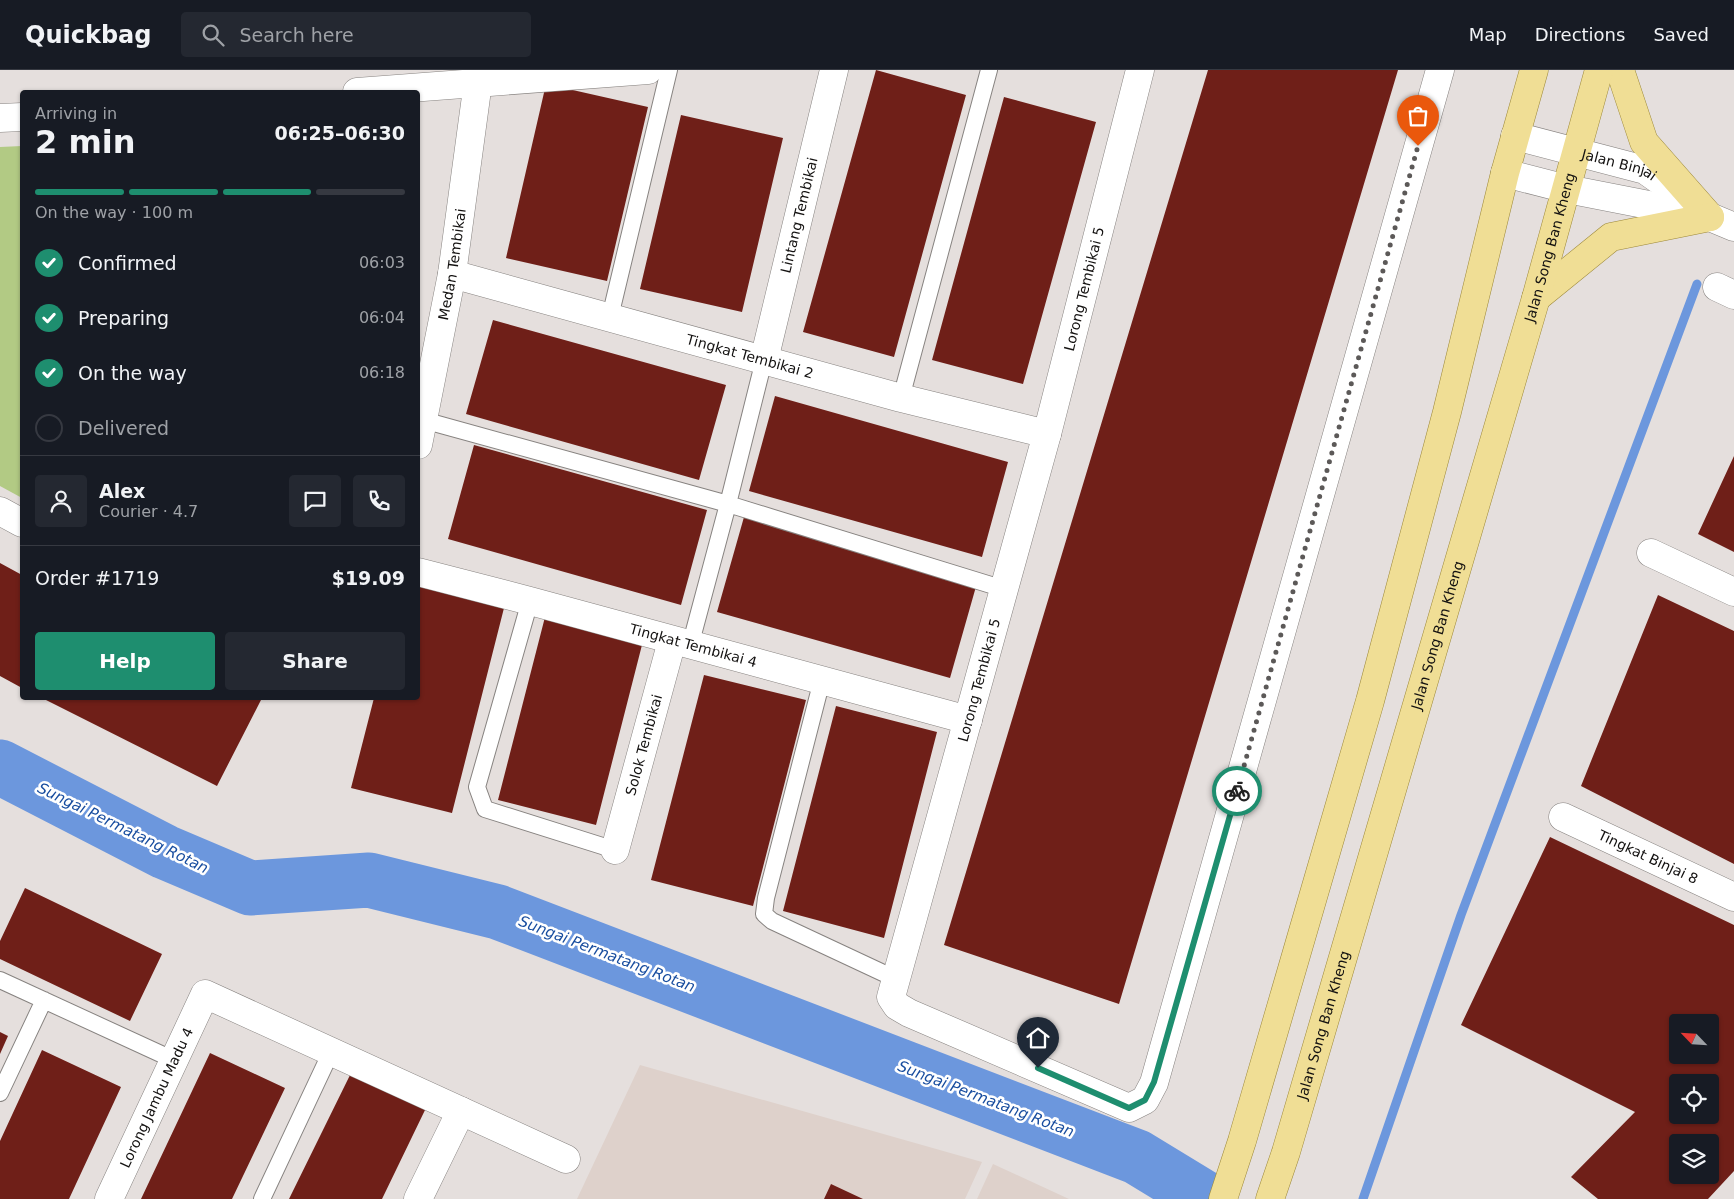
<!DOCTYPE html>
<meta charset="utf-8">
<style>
body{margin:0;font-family:"DejaVu Sans",sans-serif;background:#242831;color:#f1f3f6;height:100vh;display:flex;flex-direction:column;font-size:19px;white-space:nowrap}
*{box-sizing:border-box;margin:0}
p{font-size:16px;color:#9ea1a6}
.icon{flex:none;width:28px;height:28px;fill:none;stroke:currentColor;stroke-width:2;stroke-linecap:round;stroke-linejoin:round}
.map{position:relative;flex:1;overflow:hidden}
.sheet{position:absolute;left:20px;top:20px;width:400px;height:610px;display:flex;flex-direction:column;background:#171b24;border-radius:5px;box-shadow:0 1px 4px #0004}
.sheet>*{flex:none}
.needle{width:32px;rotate:295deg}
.buttons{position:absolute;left:1669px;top:944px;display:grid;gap:10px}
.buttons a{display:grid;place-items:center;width:50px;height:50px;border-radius:5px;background:#171b24;box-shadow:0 1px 4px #0004;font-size:25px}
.pin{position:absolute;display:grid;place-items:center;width:42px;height:42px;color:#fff;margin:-51px -21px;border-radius:50% 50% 50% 0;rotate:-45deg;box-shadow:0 0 5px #0007}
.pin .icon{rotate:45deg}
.courier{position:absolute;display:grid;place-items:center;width:50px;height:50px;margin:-25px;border:4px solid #1e8e6f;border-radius:50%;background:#fff;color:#222;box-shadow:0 1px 6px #0007}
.overview em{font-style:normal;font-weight:600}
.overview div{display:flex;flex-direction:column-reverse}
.overview{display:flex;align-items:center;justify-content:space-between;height:85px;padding:0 15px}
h1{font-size:32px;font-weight:600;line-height:38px}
.bar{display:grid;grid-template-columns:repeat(4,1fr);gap:8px 5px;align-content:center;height:60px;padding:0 15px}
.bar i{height:6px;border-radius:4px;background:#363941}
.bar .current{background:#1e8e6f}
.bar p{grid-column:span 4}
.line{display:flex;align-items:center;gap:12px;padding:0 15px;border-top:1px solid #363941}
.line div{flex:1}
.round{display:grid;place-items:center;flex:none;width:52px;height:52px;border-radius:5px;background:#242831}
ol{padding:0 15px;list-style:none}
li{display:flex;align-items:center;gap:15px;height:55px}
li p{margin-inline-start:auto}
li .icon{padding:5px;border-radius:50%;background:#1e8e6f;color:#fff;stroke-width:4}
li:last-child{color:#9ea1a6}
li i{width:28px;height:28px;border:2px solid #363941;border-radius:50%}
.action{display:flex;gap:10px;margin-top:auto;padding:10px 15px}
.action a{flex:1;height:58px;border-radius:5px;background:#1e8e6f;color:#fff;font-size:20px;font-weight:600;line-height:58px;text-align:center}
.action a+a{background:#242831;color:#f1f3f6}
header{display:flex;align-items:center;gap:30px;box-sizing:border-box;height:70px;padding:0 25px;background:#171b24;border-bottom:1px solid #363941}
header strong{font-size:24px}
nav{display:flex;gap:28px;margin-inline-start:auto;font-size:18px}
.search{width:350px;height:45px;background:#242831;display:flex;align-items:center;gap:12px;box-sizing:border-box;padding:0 18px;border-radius:5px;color:#9ea1a6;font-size:19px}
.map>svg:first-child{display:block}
</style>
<header>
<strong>Quickbag</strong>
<div class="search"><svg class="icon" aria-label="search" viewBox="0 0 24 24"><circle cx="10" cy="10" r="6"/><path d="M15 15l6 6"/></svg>Search here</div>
<nav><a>Map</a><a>Directions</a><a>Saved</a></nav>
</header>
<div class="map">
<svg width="1734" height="1129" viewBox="0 0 1734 1129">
<rect width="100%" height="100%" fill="#e5dfdd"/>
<path fill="#ded1cb" d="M640 995 982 1092 965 1129H577Z
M993 1094 1069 1129H977Z"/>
<path fill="#b2ca84" d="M22 76V428L0 416V77Z"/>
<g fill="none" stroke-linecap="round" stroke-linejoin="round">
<path stroke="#6c97dd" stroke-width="9" d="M1363 1129 1461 845 1697 214"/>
<path stroke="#6c97dd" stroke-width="55" d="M0 697 165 782 250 818 369 810 498 842 1137 1087 1206 1129"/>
</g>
<path fill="#6f1f18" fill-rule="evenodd" d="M876 0 966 25 894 287 803 262Z
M1208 0H1398L1119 934 944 875Z
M546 14 648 37 607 211 506 188Z
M1004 27 1096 52 1023 314 932 290Z
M681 45 783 68 742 242 640 219Z
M493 250 726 315 699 410 466 344Z
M775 326 1008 392 982 487 749 421Z
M474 375 707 440 681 535 448 469Z
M1734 386V482L1698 464Z
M744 447 977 513 950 608 717 542Z
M0 493 22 505V618L0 606Z
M418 516 504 538 452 743 351 718 374 628H418Z
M1658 525 1734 561V794L1581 716Z
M545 547 643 571 596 755 498 730Z
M704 605 806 630 753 836 651 810Z
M42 628H262L217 716Z
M836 636 937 662 884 868 783 841Z
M1550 767 1734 855V1101L1708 1129H1598L1571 1107 1635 1042 1461 955ZM1678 952H1710V985H1678ZM1678 1012H1710V1045H1678ZM1678 1072H1710V1105H1678Z
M25 818 162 884 130 951 0 889V871Z
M0 962 8 966 0 984Z
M42 980 121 1017 69 1129H0V1071Z
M210 983 285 1018 232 1129H141Z
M352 1001 426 1038 382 1129H289Z
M831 1114 863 1129H824Z"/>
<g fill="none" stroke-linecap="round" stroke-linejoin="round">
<defs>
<path id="service" d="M610 247 669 0
M901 328 989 0
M423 350 728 434 1004 519
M530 531 477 717 485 739 615 780
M690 576 728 434 764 290
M822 610 766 828 764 844 772 851 896 909
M0 910 174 990
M0 1023 44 930
M262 1129 331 982"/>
<g id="minor">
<path d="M1140 0 1047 364 891 927 897 936 909 943 1129 1038 1145 1030 1154 1013 1440 0"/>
<path d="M357 22 648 0"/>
<path d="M0 48 22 47"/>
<path id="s1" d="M452 204 901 328 1047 364"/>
<path d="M1717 217 1734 225"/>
<path id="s2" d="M764 290 834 0"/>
<path id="s3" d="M418 375 452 204 478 12"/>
<path d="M0 441 22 453"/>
<path d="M1651 483 1734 522"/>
<path id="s4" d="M418 502 530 531 968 650"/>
<path id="s5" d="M1563 747 1734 827"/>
<path id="s6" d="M615 780 672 571"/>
<path id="s7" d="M109 1129 205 924 566 1089"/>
<path d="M418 1129 461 1041"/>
</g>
<g id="tertiary">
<path id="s8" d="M1515 66 1645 100 1689 131"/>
<path d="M1505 103 1567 119 1710 147 1734 157"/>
</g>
<g id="primary">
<path d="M1620 0 1644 72 1710 147"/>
<path d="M1536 228 1611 167 1710 147"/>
<path d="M1223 1129 1242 1071 1370 631 1447 342 1505 103 1534 0"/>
<path id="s9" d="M1270 1129 1286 1082 1536 228 1599 0"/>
</g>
</defs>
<use href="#service" stroke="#878380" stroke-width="18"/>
<use href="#minor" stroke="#878380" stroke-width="29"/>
<use href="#tertiary" stroke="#878380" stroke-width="29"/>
<use href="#primary" stroke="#9c8839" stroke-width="29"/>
<use href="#service" stroke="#fff" stroke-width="16"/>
<use href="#minor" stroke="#fff" stroke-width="28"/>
<use href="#tertiary" stroke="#fff" stroke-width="28"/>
<use href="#primary" stroke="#f0de95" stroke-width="28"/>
</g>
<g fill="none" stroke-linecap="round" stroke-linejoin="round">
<path stroke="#5c5958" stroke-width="5" stroke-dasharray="0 9" d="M1237 721 1418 76"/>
<path stroke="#1e8e6f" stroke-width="6" d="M1038 998 1129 1038 1145 1030 1154 1012 1237 721"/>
</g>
<g text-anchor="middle" stroke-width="5" stroke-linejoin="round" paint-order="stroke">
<g font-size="14" fill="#131110" stroke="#fff">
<text dy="5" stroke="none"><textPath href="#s8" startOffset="108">Jalan Binjai</textPath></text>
<text dy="5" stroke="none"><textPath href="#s2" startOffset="149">Lintang Tembikai</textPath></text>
<text dy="5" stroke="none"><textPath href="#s9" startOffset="992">Jalan Song Ban Kheng</textPath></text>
<text dy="5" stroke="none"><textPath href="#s3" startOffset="184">Medan Tembikai</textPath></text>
<text transform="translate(1084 219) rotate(-76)" y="5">Lorong Tembikai 5</text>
<text dy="5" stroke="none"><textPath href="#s1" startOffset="309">Tingkat Tembikai 2</textPath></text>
<text dy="5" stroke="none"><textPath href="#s9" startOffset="588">Jalan Song Ban Kheng</textPath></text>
<text dy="5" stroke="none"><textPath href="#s4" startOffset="285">Tingkat Tembikai 4</textPath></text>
<text transform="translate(979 610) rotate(-75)" y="5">Lorong Tembikai 5</text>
<text dy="5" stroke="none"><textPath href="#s6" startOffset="109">Solok Tembikai</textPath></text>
<text dy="5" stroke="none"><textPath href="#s5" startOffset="94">Tingkat Binjai 8</textPath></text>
<text dy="5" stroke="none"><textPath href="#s9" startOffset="182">Jalan Song Ban Kheng</textPath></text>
<text dy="5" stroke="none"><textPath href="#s7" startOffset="112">Lorong Jambu Madu 4</textPath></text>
</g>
<g font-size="15" font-style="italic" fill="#184d9f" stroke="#fff">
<text transform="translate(123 758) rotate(26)" y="5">Sungai Permatang Rotan</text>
<text transform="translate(607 884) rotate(21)" y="5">Sungai Permatang Rotan</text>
<text transform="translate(986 1029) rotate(21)" y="5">Sungai Permatang Rotan</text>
</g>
</g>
</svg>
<div class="buttons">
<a><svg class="needle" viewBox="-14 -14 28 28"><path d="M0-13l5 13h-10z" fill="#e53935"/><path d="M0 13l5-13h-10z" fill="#9ea1a6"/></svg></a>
<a><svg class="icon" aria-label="locate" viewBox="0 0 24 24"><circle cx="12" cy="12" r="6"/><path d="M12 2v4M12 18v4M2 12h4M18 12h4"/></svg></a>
<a><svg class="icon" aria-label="layers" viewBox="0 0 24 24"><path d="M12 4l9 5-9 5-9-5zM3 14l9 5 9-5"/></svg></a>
</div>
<div class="pin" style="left:1418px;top:76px;background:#ea580c"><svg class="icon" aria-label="bag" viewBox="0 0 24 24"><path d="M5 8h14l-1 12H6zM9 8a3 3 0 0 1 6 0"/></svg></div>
<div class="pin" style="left:1038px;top:998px;background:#1f2937"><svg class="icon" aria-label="home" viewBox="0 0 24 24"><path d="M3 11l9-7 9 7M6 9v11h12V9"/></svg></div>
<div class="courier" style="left:1237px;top:721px"><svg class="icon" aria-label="bike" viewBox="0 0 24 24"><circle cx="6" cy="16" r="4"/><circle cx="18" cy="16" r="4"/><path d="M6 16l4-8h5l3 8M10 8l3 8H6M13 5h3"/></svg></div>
<section class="sheet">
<div class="overview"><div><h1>2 min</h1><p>Arriving in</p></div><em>06:25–06:30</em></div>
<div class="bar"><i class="current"></i><i class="current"></i><i class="current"></i><i></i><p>On the way · 100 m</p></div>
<ol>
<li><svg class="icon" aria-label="check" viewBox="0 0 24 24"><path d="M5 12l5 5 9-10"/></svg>Confirmed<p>06:03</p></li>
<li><svg class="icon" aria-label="check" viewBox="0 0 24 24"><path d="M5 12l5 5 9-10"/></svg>Preparing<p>06:04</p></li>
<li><svg class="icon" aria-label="check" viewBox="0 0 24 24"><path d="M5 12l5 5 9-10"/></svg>On the way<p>06:18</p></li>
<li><i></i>Delivered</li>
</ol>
<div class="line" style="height:90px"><a class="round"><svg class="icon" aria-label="person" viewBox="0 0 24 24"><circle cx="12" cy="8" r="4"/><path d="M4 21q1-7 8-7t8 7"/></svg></a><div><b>Alex</b><p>Courier · 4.7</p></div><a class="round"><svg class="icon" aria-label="chat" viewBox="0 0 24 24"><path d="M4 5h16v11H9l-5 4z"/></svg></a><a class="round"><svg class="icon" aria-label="phone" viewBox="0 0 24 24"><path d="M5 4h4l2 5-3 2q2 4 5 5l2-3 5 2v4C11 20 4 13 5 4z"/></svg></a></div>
<div class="line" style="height:65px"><div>Order #1719</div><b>$19.09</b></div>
<div class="action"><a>Help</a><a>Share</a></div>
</section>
</div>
